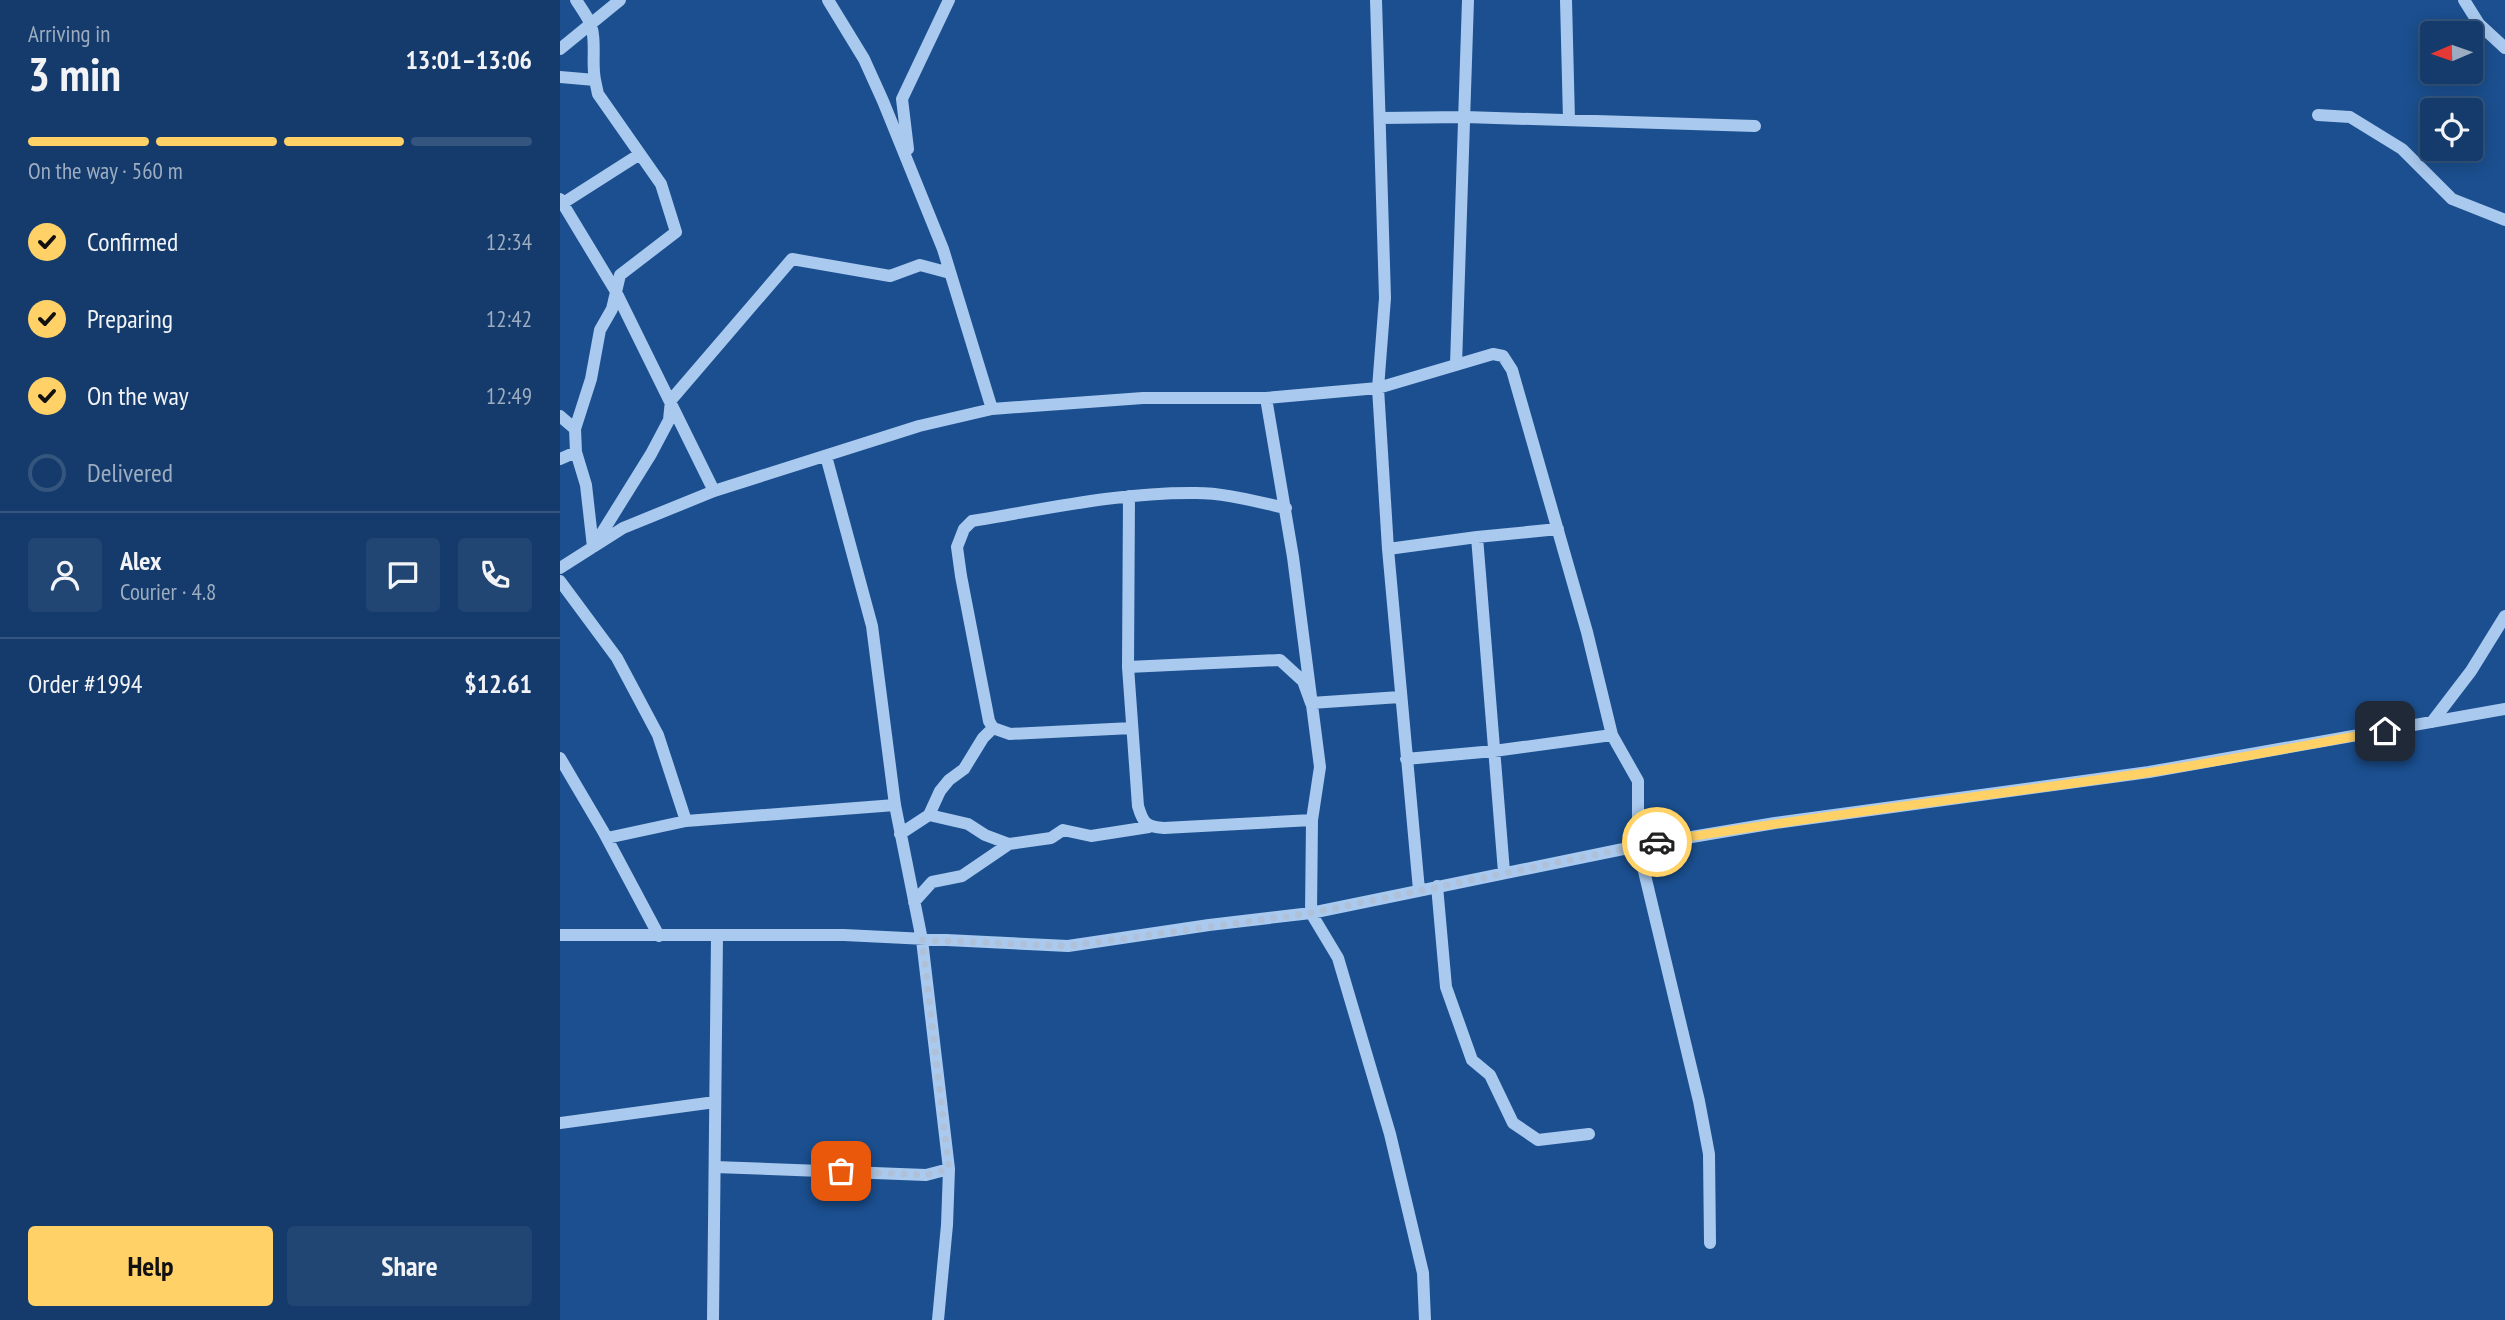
<!DOCTYPE html>
<meta charset="utf-8">
<style>
body{margin:0;font-family:"PT Sans Narrow",sans-serif;background:#214673;color:#f1f3f6;height:100vh;display:flex;flex-direction:column;font-size:26px;white-space:nowrap}
*{box-sizing:border-box;margin:0}
p{font-size:23px;color:#9dadc1}
.icon{flex:none;width:38px;height:38px;fill:none;stroke:currentColor;stroke-width:2;stroke-linecap:round;stroke-linejoin:round}
.map{position:relative;flex:1;overflow:hidden}
.side{display:flex;flex-direction:column;background:#143b6b;width:560px}
.side>*{flex:none}
.needle{width:46px;rotate:268deg}
.controls{position:absolute;left:1860px;top:21px;display:grid;gap:14px}
.controls a{display:grid;place-items:center;width:63px;height:63px;border-radius:7px;background:#143b6b;box-shadow:0 4px 18px #0003,0 0 0 2px #33557e;font-size:35px}
.pin{position:absolute;display:grid;place-items:center;width:60px;height:60px;color:#fff;margin:-30px;border-radius:14px;box-shadow:0 4px 10px #0006}
.courier{position:absolute;display:grid;place-items:center;width:70px;height:70px;margin:-35px;border:5px solid #ffd166;border-radius:50%;background:#fff;color:#222;box-shadow:0 2px 9px #0007}
.summary em{font-style:normal;font-weight:700}
.summary div{display:flex;flex-direction:column-reverse}
.summary{display:flex;align-items:center;justify-content:space-between;height:119px;padding:0 28px}
h1{font-size:46px;font-weight:700;line-height:52px}
.bar{display:grid;grid-template-columns:repeat(4,1fr);gap:10px 7px;align-content:center;height:84px;padding:0 28px}
.bar i{height:9px;border-radius:5px;background:#33557e}
.bar .current{background:#ffd166}
.bar p{grid-column:span 4}
.line{display:flex;align-items:center;gap:18px;padding:0 28px;border-top:2px solid #33557e}
.line div{flex:1}
.round{display:grid;place-items:center;flex:none;width:74px;height:74px;border-radius:7px;background:#214673}
ol{padding:0 28px;list-style:none}
li{display:flex;align-items:center;gap:21px;height:77px}
li p{margin-inline-start:auto}
li .icon{padding:7px;border-radius:50%;background:#ffd166;color:#111;stroke-width:4}
li:last-child{color:#9dadc1}
li i{width:38px;height:38px;border:4px solid #33557e;border-radius:50%}
.button{display:flex;gap:14px;margin-top:auto;padding:14px 28px}
.button a{flex:1;height:80px;border-radius:7px;background:#ffd166;color:#111;font-size:28px;font-weight:700;line-height:80px;text-align:center}
.button a+a{background:#214673;color:#f1f3f6}
main{display:flex;flex:1;min-height:0}
.map>svg:first-child{display:block}
</style>
<main>
<section class="side">
<div class="summary"><div><h1>3 min</h1><p>Arriving in</p></div><em>13:01–13:06</em></div>
<div class="bar"><i class="current"></i><i class="current"></i><i class="current"></i><i></i><p>On the way · 560 m</p></div>
<ol>
<li><svg class="icon" aria-label="check" viewBox="0 0 24 24"><path d="M5 12l5 5 9-10"/></svg>Confirmed<p>12:34</p></li>
<li><svg class="icon" aria-label="check" viewBox="0 0 24 24"><path d="M5 12l5 5 9-10"/></svg>Preparing<p>12:42</p></li>
<li><svg class="icon" aria-label="check" viewBox="0 0 24 24"><path d="M5 12l5 5 9-10"/></svg>On the way<p>12:49</p></li>
<li><i></i>Delivered</li>
</ol>
<div class="line" style="height:126px"><a class="round"><svg class="icon" aria-label="person" viewBox="0 0 24 24"><circle cx="12" cy="8" r="4"/><path d="M4 21q1-7 8-7t8 7"/></svg></a><div><b>Alex</b><p>Courier · 4.8</p></div><a class="round"><svg class="icon" aria-label="chat" viewBox="0 0 24 24"><path d="M4 5h16v11H9l-5 4z"/></svg></a><a class="round"><svg class="icon" aria-label="phone" viewBox="0 0 24 24"><path d="M5 4h4l2 5-3 2q2 4 5 5l2-3 5 2v4C11 20 4 13 5 4z"/></svg></a></div>
<div class="line" style="height:91px"><div>Order #1994</div><b>$12.61</b></div>
<div class="button"><a>Help</a><a>Share</a></div>
</section>
<div class="map">
<svg width="1945" height="1320" viewBox="0 0 1945 1320">
<rect width="100%" height="100%" fill="#1b4f8f"/>
<g fill="none" stroke-linecap="round" stroke-linejoin="round">
<path stroke="#a9c9ee" stroke-width="12" d="M16 0C23 11 32 22 33 35 35 50 32 65 35 80
M268 0 304 59 323 101 383 249 432 409
M816 0 825 298 818 388 828 549 859 890
M1006 0 1009 120
M1904 0 1919 24 1945 48
M0 49 60 0
M0 77 35 80 38 94 80 154
M1758 115 1790 117 1842 149 1892 199 1945 220
M820 118 905 117 1195 126
M348 149 342 99 389 0
M0 199 55 290 154 491
M0 205 80 154 101 184 116 232 60 275 52 309 40 330 31 379 15 429 16 452 26 485 33 547
M896 365 908 0
M706 398 733 557 760 767 752 820 751 913 778 958 830 1134 863 1273 865 1320
M0 416 15 429
M266 456 312 626 335 805 362 940 389 1169 387 1225 378 1320
M0 459 16 452
M569 496 568 667 578 806C583 823 586 827 604 828L752 820
M917 537 944 872
M35 544 91 454 109 420 111 400 232 259 330 276 360 265 390 273
M828 549 917 537 998 529
M0 568 63 528 154 491 359 426 432 409 583 398H706L818 388 933 354 943 356 952 370 1027 632 1052 735 1078 781V846L1139 1101 1149 1154 1150 1243
M0 581 57 658 98 735 126 821
M568 667 720 660 743 681 751 703 840 697
M1872 722 1911 671 1945 616
M572 728 450 734 433 728 429 721 401 576 397 547 404 529 412 521C486 509 561 492 636 493 666 493 697 502 726 508
M0 758 43 831 99 936
M846 759 934 751 1052 735
M369 815 380 791 389 780 404 769 423 738 433 728
M340 834 369 815 408 824 425 835 449 844
M47 838 126 821 335 805
M877 886 886 987 912 1060 930 1075 953 1123 978 1140 1029 1134
M354 902 372 882 402 876 449 844 491 838 503 830 531 836 589 827
M0 935H284L508 946 649 925 751 913 1078 846 1215 823 1589 772 1945 709
M0 1123 155 1102
M155 1167 366 1175 389 1169
M153 1320 157 936"/>
</g>
<g fill="none" stroke-linecap="round" stroke-linejoin="round">
<path stroke="#afc1d8" stroke-width="7" stroke-dasharray="0 12.6" d="M281 1171 366 1175 389 1169 362 940 508 946 751 913 1097 842"/>
<path stroke="#ffd166" stroke-width="9" d="M1097 842C1259 815 1422 797 1585 773 1665 761 1745 745 1825 731"/>
</g>
</svg>
<div class="controls">
<a><svg class="needle" viewBox="-14 -14 28 28"><path d="M0-13l5 13h-10z" fill="#e53935"/><path d="M0 13l5-13h-10z" fill="#9dadc1"/></svg></a>
<a><svg class="icon" aria-label="locate" viewBox="0 0 24 24"><circle cx="12" cy="12" r="6"/><path d="M12 2v4M12 18v4M2 12h4M18 12h4"/></svg></a>
</div>
<div class="pin" style="left:281px;top:1171px;background:#ea580c"><svg class="icon" aria-label="bag" viewBox="0 0 24 24"><path d="M5 8h14l-1 12H6zM9 8a3 3 0 0 1 6 0"/></svg></div>
<div class="pin" style="left:1825px;top:731px;background:#1f2937"><svg class="icon" aria-label="home" viewBox="0 0 24 24"><path d="M3 11l9-7 9 7M6 9v11h12V9"/></svg></div>
<div class="courier" style="left:1097px;top:842px"><svg class="icon" aria-label="car" viewBox="0 0 24 24"><path d="M5 17H2v-5l4-1 3-4h7l3 4 3 1v5h-3M9 17h6M6 11h13"/><circle cx="7" cy="17" r="2"/><circle cx="17" cy="17" r="2"/></svg></div>
</div>
</main>
